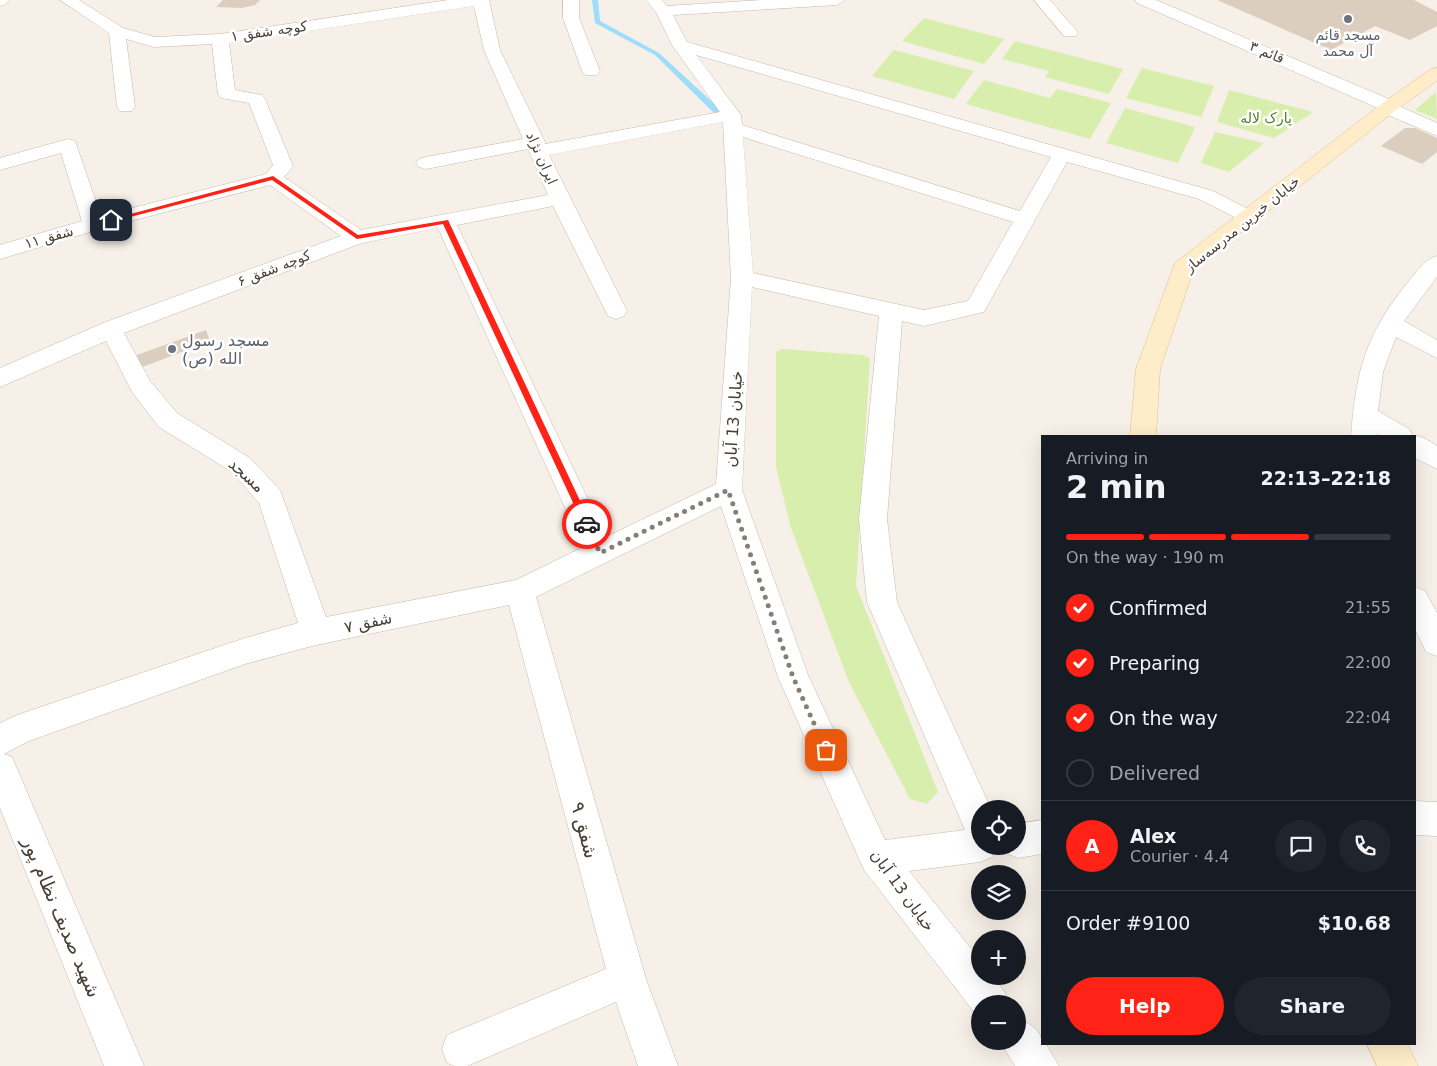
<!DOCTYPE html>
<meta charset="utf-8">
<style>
body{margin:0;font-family:"DejaVu Sans","Noto Naskh Arabic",sans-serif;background:#20242c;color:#f1f3f6;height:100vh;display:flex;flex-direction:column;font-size:19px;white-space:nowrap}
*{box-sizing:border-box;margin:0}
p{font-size:16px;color:#9ea1a6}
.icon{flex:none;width:28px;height:28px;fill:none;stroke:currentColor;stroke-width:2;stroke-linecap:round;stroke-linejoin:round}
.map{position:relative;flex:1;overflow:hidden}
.panel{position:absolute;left:1041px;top:435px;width:375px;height:610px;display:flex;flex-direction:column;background:#171b24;border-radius:0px;box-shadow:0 5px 20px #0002}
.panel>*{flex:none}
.fabs{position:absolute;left:971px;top:800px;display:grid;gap:10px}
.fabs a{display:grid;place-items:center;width:55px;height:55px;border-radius:50%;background:#171b24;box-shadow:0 5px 20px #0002;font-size:25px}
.pin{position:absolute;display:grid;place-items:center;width:42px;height:42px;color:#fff;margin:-21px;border-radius:10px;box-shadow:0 2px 8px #0006}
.courier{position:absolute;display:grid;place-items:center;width:50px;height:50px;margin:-25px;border:4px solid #ff2216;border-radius:50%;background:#fff;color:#222;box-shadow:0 1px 6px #0007}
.overview em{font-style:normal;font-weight:700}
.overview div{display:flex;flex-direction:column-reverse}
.overview{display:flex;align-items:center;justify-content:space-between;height:85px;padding:0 25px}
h1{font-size:32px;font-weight:700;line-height:38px}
.bar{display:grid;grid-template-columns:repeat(4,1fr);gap:8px 5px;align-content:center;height:60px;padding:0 25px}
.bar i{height:6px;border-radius:4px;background:#363941}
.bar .active{background:#ff2216}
.bar p{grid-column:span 4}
.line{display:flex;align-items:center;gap:12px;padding:0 25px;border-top:1px solid #363941}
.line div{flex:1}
.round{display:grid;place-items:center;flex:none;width:52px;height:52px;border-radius:26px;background:#20242c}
ol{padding:0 25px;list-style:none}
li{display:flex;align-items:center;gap:15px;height:55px}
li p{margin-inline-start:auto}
li .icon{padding:5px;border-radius:50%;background:#ff2216;color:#fff;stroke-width:4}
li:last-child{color:#9ea1a6}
li i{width:28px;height:28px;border:2px solid #363941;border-radius:50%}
.cta{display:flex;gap:10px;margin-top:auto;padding:10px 25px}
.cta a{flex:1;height:58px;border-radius:30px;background:#ff2216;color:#fff;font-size:20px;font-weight:700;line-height:58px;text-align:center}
.cta a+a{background:#20242c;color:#f1f3f6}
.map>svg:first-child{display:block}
</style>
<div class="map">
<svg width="1437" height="1066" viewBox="0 0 1437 1066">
<rect width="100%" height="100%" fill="#f6f0e8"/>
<path fill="#d7eead" d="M924 18 1004 39 984 64 902 41Z
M1015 41 1123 69 1109 94 1045 77 1049 71 1002 59Z
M894 50 974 71 954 99 872 76Z
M1142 68 1214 86 1201 117 1126 98Z
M984 80 1050 98 1057 89 1111 103 1090 139 966 104Z
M1229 90 1313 112 1274 138 1217 122Z
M1436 92 1437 119 1415 110Z
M1125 108 1195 127 1178 163 1106 143Z
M1215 132 1264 143 1229 172 1201 163Z
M782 349 863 355 870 358 856 586 938 792 927 804 910 799 849 682 791 528 776 467V352Z"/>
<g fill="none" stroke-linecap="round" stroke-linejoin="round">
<path fill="#9eddf9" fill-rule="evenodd" d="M592 0H598L600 21 659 53 722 111V115H716L655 55 595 23Z"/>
</g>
<path fill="#dccebf" d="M223 0H260L255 5 242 8 216 7Z
M1217 0H1414L1437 12V26L1410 40 1375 26 1331 50Z
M1405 128H1415L1437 138V152L1422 164 1381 146Z
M206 330 210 341 140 368 134 356Z"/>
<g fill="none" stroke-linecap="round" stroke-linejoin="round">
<defs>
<path id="street" d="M0 0H9L6 4 0 6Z
M60 0H79L123 28 155 37 220 34 448 0H489L500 50 545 142V144L720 112 672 45 656 12 646 0H662L667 6 762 0H845L837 5 673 15 687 42 1213 191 1256 213 1259 217 1256 221 1249 223 1242 221 1199 199 1067 162 984 312 924 326 902 321 887 519 897 602 991 809H980V846H997L992 857 980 862 909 871 980 960V976H993L1004 991 1010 1004H980V1018L978 1017 864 870 778 677 721 506 536 597 646 979 678 1066H638L616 1002 467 1066H455L447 1063 442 1049 447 1035 606 969 509 605 316 645 245 664 29 741 4 754 12 757 144 1066H104L0 808V723L20 714 245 638 298 623 259 503 232 472 159 427 132 392 106 341 0 387V368L103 323 341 236 270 185 100 229 0 259V245L82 221 61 153 0 170V158L68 139 75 141 101 216 266 174 273 165 249 103 221 98 218 94 212 44 154 47 126 39 135 107 132 111H120L117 107 109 33ZM474 6 484 50 523 139 426 157 419 159 416 163 419 167 426 169 528 149 548 195 361 230 284 177 293 166 265 99 262 95 235 90 229 43ZM696 55 1051 157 1020 211 742 125 741 115ZM723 122 731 278 716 484 606 537 457 225 553 206 608 316 616 319 624 316 627 311 549 155ZM743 137 1013 222 968 301 924 310 753 273ZM438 228 583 547 516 580 326 617 280 490 250 458 177 413 150 381 124 333 362 243ZM752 287 879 316 859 519 867 602 965 830 885 840 808 675 742 490Z
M563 0H579V18L600 71 597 75H585L582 71 563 18Z
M1034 0H1050L1076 30 1078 33 1076 36H1064Z
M1135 0H1156L1396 102 1399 106 1437 123V136L1381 112 1378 108 1137 3Z
M1437 256V277L1404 321 1437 340V358L1396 337 1383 372 1378 411 1409 429 1413 436C1422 435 1429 441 1437 446V469L1415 458V436H1380L1377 434V436H1351C1356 370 1366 333 1409 281 1417 271 1425 259 1437 256Z
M1415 587 1425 591 1437 613V656L1426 652 1415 629Z
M1415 801 1437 802V836L1415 835Z
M1042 820V854L1018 858 1006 853 1003 846H1018V824Z
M1018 1019C1029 1023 1042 1030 1042 1044H1046L1059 1066H1015L1000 1041H1018Z"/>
<path id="secondary" d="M1437 68V81L1396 110 1193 271 1160 369 1156 436H1130L1136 369 1175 263 1384 102 1431 69Z
M1367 1044H1407L1418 1066H1377Z"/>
</defs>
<use href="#street" stroke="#c6baac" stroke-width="1"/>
<use href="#secondary" stroke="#dac193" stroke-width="1"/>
<use href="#street" fill="#fff" fill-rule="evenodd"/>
<use href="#secondary" fill="#ffedc9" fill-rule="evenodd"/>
</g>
<path fill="#ff2216" d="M273 176 358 235 448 220 591 524 589 526H584L583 524 443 224 357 239 272 180 111 222 108 220Z"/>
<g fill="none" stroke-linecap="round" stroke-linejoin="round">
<path stroke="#867e74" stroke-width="5" stroke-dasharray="0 9" d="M587 524 600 553 728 490 793 677 826 750"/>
</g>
<g fill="#6b7280" stroke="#fff" stroke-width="2">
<circle cx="1348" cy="19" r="5"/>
<circle cx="172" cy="349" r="5"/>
</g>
<g text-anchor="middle" stroke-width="5" stroke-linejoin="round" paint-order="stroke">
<g font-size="14" fill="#4a4036" stroke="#fff">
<text transform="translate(269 31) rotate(-8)" y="5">کوچه شفق ۱</text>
<text transform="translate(1267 52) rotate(23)" y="5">قائم ۳</text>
<text transform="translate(542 158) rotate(66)" y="5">ایران نژاد</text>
<text transform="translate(1242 224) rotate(-39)" y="5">خیابان خیرین مدرسه‌ساز</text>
<text transform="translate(49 237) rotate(-16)" y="5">شفق ۱۱</text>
<text transform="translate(274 268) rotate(-21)" y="5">کوچه شفق ۶</text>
</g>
<g font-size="14" fill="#5b616d" stroke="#fff">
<text x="1348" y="40">مسجد قائم<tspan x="1348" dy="16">آل محمد</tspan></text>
</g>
<g font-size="14" fill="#508421" stroke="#fff">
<text x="1266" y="123">پارک لاله</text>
</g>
<g font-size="16" fill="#5b616d" stroke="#fff" text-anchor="start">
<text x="182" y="346">مسجد رسول<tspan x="182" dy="18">الله (ص)</tspan></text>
</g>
<g font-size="16" fill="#4a4036" stroke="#fff">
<text transform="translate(733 419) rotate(-86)" y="6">خیابان 13 آبان</text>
<text transform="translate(247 475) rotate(42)" y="6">مسجد</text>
<text transform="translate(368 622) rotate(-12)" y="6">شفق ۷</text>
<text transform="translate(903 890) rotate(54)" y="6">خیابان 13 آبان</text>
</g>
<g font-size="19" fill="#4a4036" stroke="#fff">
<text transform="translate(585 830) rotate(75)" y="7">شفق ۹</text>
<text transform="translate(62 917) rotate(67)" y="7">شهید صدیف نظام پور</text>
</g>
</g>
</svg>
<div class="fabs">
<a><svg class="icon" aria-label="locate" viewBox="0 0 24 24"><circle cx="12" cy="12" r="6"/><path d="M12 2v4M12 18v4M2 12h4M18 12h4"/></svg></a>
<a><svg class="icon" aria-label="layers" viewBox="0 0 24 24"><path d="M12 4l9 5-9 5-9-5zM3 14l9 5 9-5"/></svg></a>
<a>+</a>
<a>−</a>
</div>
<div class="pin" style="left:826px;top:750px;background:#ea580c"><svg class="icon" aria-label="bag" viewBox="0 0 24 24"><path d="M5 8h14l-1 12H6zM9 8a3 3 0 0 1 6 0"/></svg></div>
<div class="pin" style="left:111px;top:220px;background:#1f2937"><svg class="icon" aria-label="home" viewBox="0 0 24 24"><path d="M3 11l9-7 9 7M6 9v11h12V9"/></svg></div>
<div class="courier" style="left:587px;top:524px"><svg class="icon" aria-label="car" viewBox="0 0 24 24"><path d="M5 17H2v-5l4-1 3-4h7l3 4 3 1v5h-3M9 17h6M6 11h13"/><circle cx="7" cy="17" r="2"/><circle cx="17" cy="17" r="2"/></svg></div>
<section class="panel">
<div class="overview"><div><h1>2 min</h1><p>Arriving in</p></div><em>22:13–22:18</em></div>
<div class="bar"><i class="active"></i><i class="active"></i><i class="active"></i><i></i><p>On the way · 190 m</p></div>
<ol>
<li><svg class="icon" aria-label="check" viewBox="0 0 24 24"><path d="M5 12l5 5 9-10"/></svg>Confirmed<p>21:55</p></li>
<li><svg class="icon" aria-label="check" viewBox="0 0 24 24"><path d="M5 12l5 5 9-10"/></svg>Preparing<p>22:00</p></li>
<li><svg class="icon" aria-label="check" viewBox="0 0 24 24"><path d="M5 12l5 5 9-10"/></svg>On the way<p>22:04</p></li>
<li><i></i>Delivered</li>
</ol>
<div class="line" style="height:90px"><b class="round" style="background:#ff2216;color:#fff">A</b><div><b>Alex</b><p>Courier · 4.4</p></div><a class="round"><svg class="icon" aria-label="chat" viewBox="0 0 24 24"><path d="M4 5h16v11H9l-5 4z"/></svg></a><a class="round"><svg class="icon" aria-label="phone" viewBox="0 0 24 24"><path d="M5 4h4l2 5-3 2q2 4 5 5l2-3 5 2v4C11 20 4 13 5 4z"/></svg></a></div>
<div class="line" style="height:65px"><div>Order #9100</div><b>$10.68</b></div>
<div class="cta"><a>Help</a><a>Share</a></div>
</section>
</div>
